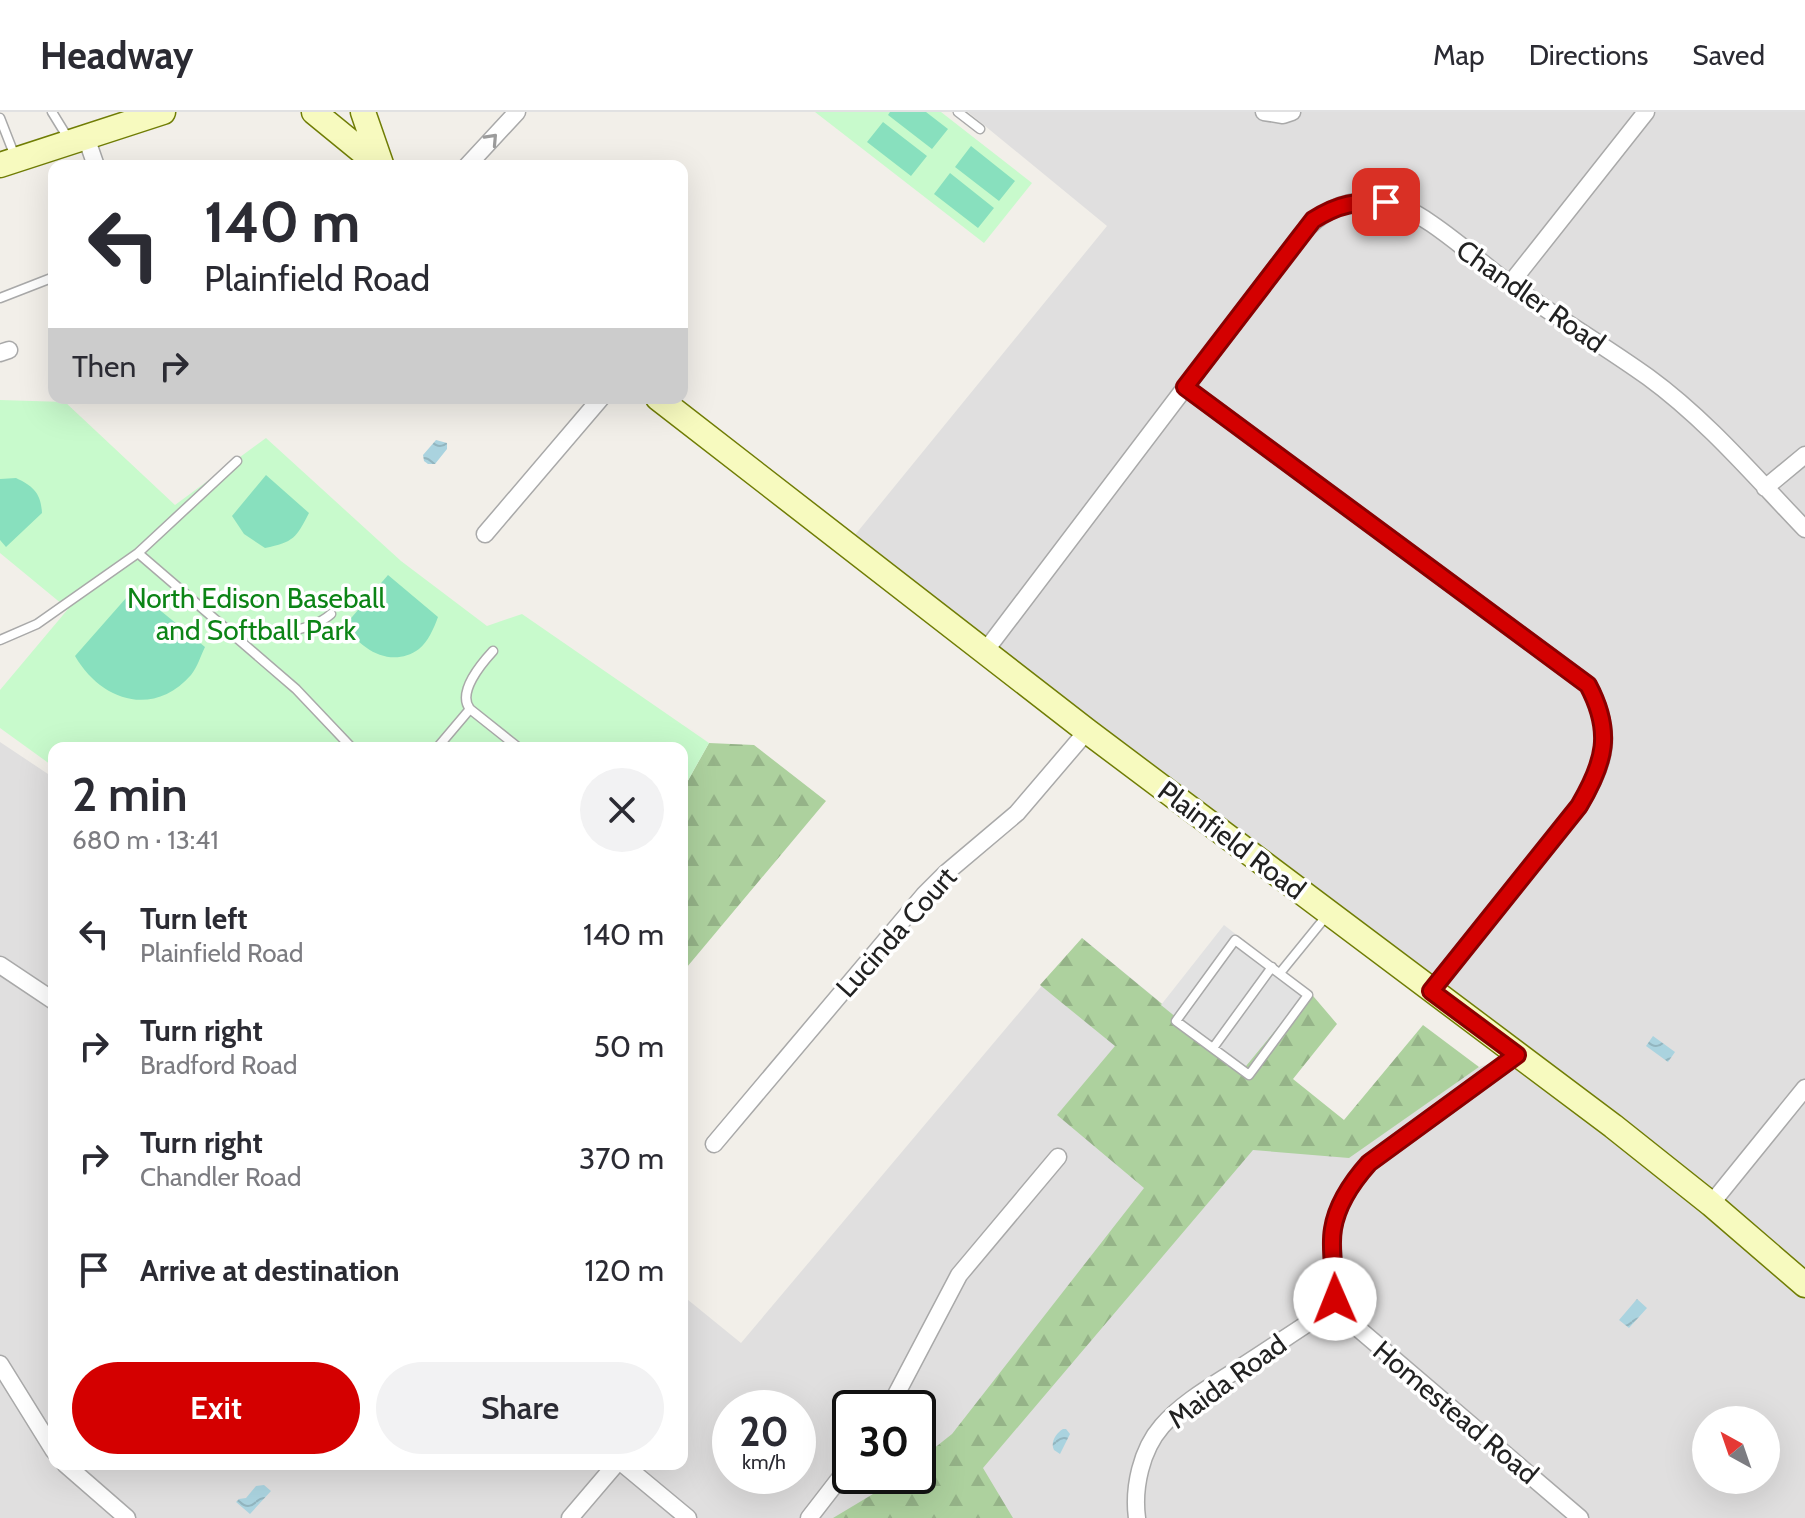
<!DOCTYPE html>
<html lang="en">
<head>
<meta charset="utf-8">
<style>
  body { margin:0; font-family:Cabin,sans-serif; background:#f2f2f3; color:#2b2b33; height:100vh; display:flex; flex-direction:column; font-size:30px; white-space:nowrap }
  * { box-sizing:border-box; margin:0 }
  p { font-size:26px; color:#7c7c81 }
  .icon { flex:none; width:44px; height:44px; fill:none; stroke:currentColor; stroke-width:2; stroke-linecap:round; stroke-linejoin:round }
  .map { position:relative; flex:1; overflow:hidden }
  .sheet { position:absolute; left:48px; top:630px; width:640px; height:728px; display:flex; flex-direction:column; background:#fff; border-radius:16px; box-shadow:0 8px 32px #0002 }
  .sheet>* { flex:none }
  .banner { position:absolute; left:48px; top:48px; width:640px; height:244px; border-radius:16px; box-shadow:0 8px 32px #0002; background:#fff; color:#2b2b33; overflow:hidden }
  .needle { width:52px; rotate:320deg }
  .tools { position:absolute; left:1692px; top:1294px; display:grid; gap:16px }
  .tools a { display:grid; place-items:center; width:88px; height:88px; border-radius:50%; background:#fff; box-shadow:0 8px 32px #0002; font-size:40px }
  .speed { position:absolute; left:712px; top:1278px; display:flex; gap:16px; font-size:40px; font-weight:700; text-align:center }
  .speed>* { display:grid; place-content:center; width:104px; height:104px; border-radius:50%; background:#fff; box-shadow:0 8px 32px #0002; line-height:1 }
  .speed small { font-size:20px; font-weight:400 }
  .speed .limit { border:4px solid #111; border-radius:12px; background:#fff; color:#111 }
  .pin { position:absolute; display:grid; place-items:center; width:68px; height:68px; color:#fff; margin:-34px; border-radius:16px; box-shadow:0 4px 12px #0006 }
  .me { position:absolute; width:88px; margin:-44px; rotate:359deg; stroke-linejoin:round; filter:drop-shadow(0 0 6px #0008) }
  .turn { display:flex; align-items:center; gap:28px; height:168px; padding:0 24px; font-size:36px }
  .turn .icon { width:104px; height:104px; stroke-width:2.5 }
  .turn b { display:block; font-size:56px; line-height:68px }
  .then { display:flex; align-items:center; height:76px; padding:0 24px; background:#0003; gap:16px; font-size:30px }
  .round { display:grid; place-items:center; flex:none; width:84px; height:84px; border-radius:42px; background:#f2f2f3 }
  .headline { display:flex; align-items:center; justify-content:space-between; height:136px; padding:0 24px }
  h1 { font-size:48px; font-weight:600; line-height:60px }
  .action { display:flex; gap:16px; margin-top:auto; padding:16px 24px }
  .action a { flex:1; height:92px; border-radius:48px; background:#d40000; color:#fff; font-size:32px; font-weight:600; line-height:92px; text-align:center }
  .action a+a { background:#f2f2f3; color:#2b2b33 }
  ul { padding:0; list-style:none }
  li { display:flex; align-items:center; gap:24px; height:112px; padding:0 24px }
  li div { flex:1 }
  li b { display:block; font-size:30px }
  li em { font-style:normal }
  header { display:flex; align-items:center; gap:48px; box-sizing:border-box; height:112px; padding:0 40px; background:#fff; border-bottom:2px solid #e1e1e2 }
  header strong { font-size:38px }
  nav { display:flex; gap:44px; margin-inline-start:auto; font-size:28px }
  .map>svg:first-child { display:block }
  .residential { fill:#e0dfdf; fill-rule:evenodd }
  .forest { fill:url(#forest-firs) }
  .park { fill:#c8facc }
  .pitch { fill:#88e0be }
  .parking { fill:#e2e2e2 }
  .water { fill:url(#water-waves) }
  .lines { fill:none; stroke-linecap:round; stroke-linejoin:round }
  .lane-casing { stroke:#a9a9a9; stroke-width:11 }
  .street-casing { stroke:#a9a9a9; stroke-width:19 }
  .secondary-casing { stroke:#707d05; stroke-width:27 }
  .lane { stroke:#fff; stroke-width:8 }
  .street { stroke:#fff; stroke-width:16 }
  .secondary { stroke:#f7fabf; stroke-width:24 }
  .oneway { stroke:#9c9c9c }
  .route-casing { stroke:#8a0000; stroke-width:20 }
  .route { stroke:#d40000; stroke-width:14 }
  .labels { text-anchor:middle; stroke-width:7; stroke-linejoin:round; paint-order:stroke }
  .street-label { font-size:28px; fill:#222; stroke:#fff }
  .park-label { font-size:28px; fill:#0c8416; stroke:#fff }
</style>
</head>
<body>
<header>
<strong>Headway</strong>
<nav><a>Map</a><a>Directions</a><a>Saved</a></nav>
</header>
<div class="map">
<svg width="1805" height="1406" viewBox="0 0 1805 1406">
  <defs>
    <pattern id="forest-firs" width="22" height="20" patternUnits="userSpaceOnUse" patternTransform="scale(2)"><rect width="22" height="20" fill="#add19e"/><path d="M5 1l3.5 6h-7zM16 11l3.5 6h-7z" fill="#95b388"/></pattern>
    <pattern id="water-waves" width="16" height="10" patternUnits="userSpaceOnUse" patternTransform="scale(2)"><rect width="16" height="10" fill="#aad3df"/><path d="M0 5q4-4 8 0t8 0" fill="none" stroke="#92b5bf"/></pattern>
  </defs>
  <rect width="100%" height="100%" fill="#f2efe9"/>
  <path class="residential" d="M968,0H1805V1406H0V630L54,666V1352H682V1183L741,1231L1082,826L1349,1045L1479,955L1516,943L846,434L1107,114ZM730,1296H798V1364H730ZM850,1296H918V1364H850ZM1706,1308H1766V1368H1706Z"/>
  <path class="forest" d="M709,631L754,633L826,689L682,861V679Z
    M1082,826L1242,958L1308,878L1337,912L1293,967L1344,1008L1423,913L1479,955L1349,1046L1253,1038L983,1356L1013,1406H833L883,1376L899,1364H918V1349L952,1322L1144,1076L1057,1003L1115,934L1040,873Z"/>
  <path class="park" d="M815,0H941L1032,71L984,131Z
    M0,288L65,290L175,393L266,326L401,449L487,514L522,502L709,631L682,679V636H54V655L0,616V578L68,497L0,441Z"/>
  <path class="pitch" d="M890,0H926L948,17L932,37L888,3Z
    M883,10L927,44L911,64L867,30Z
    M971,34L1015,69L999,89L955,55Z
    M950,61L994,96L978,116L934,82Z
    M266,363L309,401C296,426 294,430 265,436L244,422L232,404Z
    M16,366C33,374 41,381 42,401L6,435L0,428V367Z
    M388,463L438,505C434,516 428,530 419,537C392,557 359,538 346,512Z
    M134,477L205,535C201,543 197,556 191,563C153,606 101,589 75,544Z"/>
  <path class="parking" d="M1224,813L1308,878L1242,959L1161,893Z"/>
  <path class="water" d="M436,328L447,331V337L435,352H428L424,349L423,343Z
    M1653,924L1675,940L1668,950L1646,934Z
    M1637,1187L1647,1196L1629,1216L1619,1208Z
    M1063,1317H1066L1070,1322L1060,1342L1054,1338C1050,1331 1056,1321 1063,1317Z
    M264,1373L271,1379L250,1402L236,1390L239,1387L246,1386L256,1374Z"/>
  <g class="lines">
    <defs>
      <path id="lane" d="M52,0L68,26
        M958,0L980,17
        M0,6L16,47
        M0,186L54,165
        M138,441L237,349
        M231,519C257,526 310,521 331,502
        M0,528L37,512L138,441L296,577L352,636
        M470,597C457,581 481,552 493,539
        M437,636L470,597L519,636
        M1235,828L1308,883L1249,963L1176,909Z
        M1280,861L1328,802
        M1213,936L1272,855"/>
      <path id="street" d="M1264,0L1283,3L1292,0
        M86,25L96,54
        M467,54L517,0
        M1510,172L1646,0
        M0,241L9,238
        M1185,275L1588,573C1614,622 1606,649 1579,694L1431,879
        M1765,376L1805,343
        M485,422L601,286
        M986,538L1300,124C1322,97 1351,85 1386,90C1419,94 1477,148 1507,170C1552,203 1602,232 1648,265C1707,308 1755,365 1805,417
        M0,853L54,889
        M1517,943L1369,1051C1353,1070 1336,1093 1333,1118C1330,1144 1340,1170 1333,1195L1580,1406
        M714,1032L924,783L946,761L1017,701L1087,619
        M1711,1092L1805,976
        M0,1252L54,1339
        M889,1296L959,1163L1058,1045
        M65,1352L127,1406
        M623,1352L688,1406
        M570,1406L616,1352
        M809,1406L850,1353
        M1137,1406C1133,1376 1141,1338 1162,1314C1182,1291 1210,1275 1235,1259C1268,1238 1300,1216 1333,1195"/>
      <path id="secondary" d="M314,0L380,54
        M363,0L381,52
        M0,53L163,0
        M658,286L1087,619L1613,1014L1711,1092L1805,1173"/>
    </defs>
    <use href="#lane" class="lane-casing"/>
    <use href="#street" class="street-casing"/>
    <use href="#secondary" class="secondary-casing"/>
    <use href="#lane" class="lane"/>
    <use href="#street" class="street"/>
    <use href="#secondary" class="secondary"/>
  </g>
  <defs><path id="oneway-chevron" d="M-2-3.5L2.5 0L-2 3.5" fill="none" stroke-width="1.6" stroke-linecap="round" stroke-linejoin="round" transform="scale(2)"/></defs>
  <use class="oneway" href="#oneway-chevron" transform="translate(492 27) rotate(-47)"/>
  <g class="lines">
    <defs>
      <path id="route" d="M1335,1187C1336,1164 1329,1139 1333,1117C1337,1092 1352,1070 1369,1051L1517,943L1431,879L1579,694C1605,650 1613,620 1588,573L1185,275L1313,108C1340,91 1355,90 1386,90"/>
    </defs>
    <use href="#route" class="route-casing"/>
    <use href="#route" class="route"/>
  </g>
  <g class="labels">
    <g class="street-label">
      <text transform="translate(1531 184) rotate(35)" y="10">Chandler Road</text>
      <text transform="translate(1232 728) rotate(37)" y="10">Plainfield Road</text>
      <text transform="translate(896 820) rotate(-48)" y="10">Lucinda Court</text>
      <text transform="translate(1227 1269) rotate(-36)" y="10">Maida Road</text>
      <text transform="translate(1456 1300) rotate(40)" y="10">Homestead Road</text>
    </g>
    <g class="park-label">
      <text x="256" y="496">North Edison Baseball<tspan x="256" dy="32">and Softball Park</tspan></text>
    </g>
  </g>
</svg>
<div class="tools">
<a><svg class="needle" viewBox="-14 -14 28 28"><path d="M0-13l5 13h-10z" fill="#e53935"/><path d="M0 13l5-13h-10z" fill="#7c7c81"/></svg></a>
</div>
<div class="speed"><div>20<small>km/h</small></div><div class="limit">30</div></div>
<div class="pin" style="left:1386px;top:90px;background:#d93025"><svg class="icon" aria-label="arrive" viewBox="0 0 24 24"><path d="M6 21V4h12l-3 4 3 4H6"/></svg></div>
<svg class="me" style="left:1335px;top:1187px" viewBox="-20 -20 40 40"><circle r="19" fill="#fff"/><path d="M0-13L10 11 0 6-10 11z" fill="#d40000"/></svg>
<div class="banner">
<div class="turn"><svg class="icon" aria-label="left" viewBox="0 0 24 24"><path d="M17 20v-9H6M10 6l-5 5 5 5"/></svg><div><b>140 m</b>Plainfield Road</div></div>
<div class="then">Then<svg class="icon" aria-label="right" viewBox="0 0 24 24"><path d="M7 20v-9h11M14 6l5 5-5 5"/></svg></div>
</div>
<section class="sheet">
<div class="headline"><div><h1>2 min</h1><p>680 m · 13:41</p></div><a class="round"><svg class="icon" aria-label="close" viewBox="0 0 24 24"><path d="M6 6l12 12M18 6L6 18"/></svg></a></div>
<ul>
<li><svg class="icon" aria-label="left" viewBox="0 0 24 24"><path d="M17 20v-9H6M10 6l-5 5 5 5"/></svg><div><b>Turn left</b><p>Plainfield Road</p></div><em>140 m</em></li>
<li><svg class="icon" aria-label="right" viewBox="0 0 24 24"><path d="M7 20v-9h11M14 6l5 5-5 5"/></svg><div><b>Turn right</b><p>Bradford Road</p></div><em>50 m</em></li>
<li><svg class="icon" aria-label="right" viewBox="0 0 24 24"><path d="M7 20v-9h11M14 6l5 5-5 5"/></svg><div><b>Turn right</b><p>Chandler Road</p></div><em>370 m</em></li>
<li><svg class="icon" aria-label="arrive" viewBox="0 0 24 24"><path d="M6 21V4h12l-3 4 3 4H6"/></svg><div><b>Arrive at destination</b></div><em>120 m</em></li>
</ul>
<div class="action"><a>Exit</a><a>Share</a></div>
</section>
</div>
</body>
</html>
